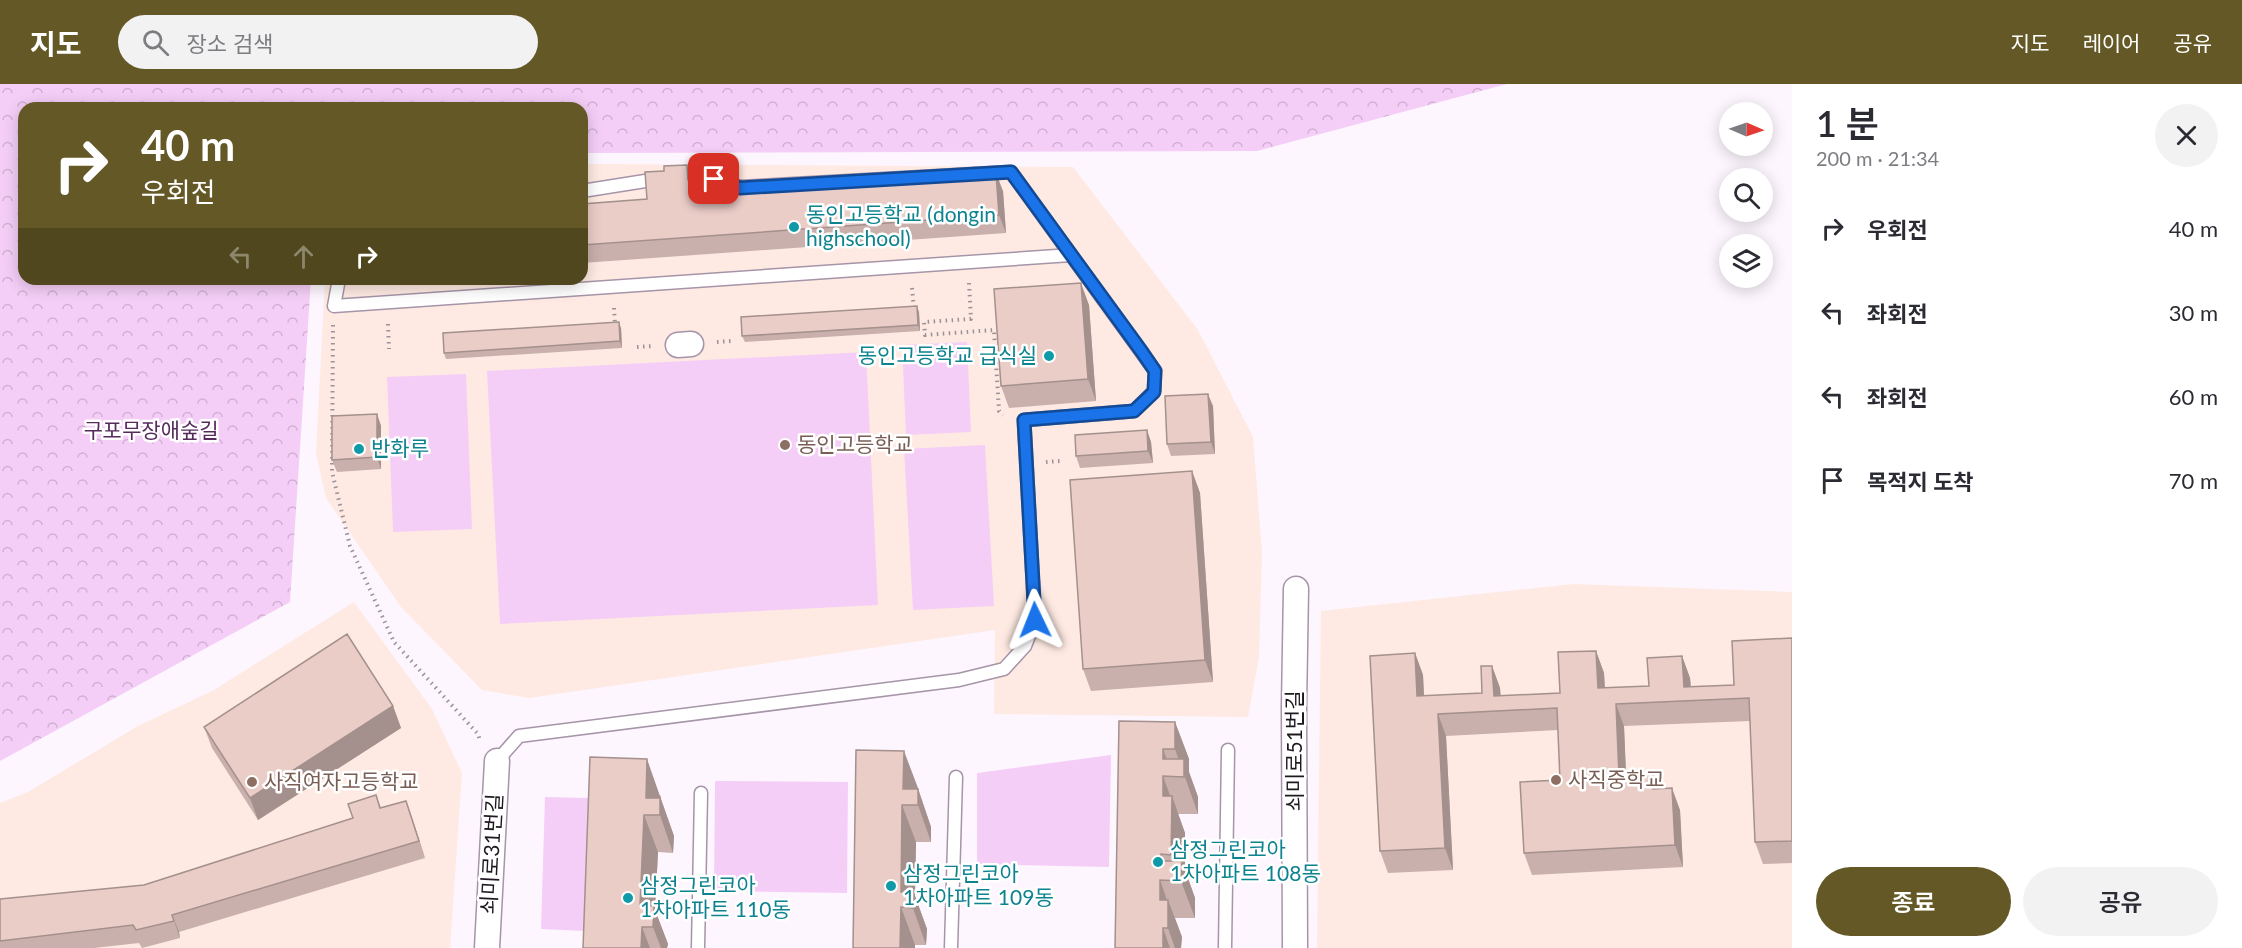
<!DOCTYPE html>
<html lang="ko">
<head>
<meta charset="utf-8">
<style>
  body { margin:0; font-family:Lato,"Noto Sans KR",sans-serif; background:#f2f2f3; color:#2b2b33; height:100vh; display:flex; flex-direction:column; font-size:22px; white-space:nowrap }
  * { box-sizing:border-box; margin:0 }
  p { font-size:20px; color:#7c7c81 }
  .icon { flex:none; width:33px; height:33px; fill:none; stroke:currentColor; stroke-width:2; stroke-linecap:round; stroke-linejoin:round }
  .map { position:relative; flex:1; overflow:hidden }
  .drawer { display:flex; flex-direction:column; background:#fff; width:450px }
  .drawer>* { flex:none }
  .guide { position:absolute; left:18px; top:18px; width:570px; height:183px; border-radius:18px; box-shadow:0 3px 15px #0003; background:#645926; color:#fff; overflow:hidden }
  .needle { width:39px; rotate:92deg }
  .fabs { position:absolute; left:1719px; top:18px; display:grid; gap:12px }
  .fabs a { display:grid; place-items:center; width:54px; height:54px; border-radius:50%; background:#fff; box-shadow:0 3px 15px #0003; font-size:30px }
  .pin { position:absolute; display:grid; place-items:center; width:51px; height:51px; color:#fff; margin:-26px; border-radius:12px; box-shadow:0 3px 9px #0006 }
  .me { position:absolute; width:66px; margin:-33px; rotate:358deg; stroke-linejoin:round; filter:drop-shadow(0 0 4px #0008) }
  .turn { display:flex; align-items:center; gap:21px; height:126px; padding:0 24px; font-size:27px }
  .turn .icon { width:78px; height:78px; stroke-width:2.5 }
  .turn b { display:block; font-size:42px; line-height:51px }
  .lanes { display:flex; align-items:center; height:57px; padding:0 24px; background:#0003; justify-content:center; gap:30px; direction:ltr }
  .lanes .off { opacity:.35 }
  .round { display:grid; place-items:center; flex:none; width:63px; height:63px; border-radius:32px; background:#f2f2f3 }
  .overview { display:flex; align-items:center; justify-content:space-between; height:102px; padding:0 24px }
  h1 { font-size:36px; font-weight:600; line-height:45px }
  .button { display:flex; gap:12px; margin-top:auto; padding:12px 24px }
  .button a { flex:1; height:69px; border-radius:36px; background:#645926; color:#fff; font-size:24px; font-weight:600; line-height:69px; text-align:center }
  .button a+a { background:#f2f2f3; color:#2b2b33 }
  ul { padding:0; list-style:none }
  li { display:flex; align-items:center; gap:18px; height:84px; padding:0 24px }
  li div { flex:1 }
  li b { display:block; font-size:22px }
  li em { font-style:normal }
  header { display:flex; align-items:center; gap:36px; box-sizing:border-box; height:84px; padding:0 30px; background:#645926; color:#fff }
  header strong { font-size:28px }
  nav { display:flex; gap:33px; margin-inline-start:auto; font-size:21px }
  .search { width:420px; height:54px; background:#f2f2f3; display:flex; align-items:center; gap:15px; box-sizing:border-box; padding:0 21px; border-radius:33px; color:#7c7c81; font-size:22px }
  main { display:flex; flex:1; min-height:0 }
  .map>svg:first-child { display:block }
  .education { fill:#feeae2 }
  .green { fill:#f4cef7 }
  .forest { fill:url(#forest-crowns) }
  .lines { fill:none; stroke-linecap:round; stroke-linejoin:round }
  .lane-casing { stroke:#a694a8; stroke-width:15 }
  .street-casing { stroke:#a694a8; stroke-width:27 }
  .path { stroke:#99929a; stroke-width:4; stroke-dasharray:1.5 4.5; stroke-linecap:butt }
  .lane { stroke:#fff; stroke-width:12 }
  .street { stroke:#fff; stroke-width:24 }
  .wall { fill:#cab0ac }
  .shaded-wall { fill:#a4908c }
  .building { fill:#ebcdc8; stroke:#a4908c; stroke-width:1.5 }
  .route-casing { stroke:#114b97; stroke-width:15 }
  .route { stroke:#1a73e8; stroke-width:10 }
  .culture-dot { fill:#0f9aa8; stroke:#fff; stroke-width:2 }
  .education-dot { fill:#8d6e63; stroke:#fff; stroke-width:2 }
  .labels { text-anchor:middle; stroke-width:5; stroke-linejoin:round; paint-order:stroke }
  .culture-label { font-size:21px; fill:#0d838f; stroke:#fff; text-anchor:start }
  .park-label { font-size:21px; fill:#572a5d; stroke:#fff }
  .education-label { font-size:21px; fill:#785e54; stroke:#fff; text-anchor:start }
  .street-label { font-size:21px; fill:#1f1820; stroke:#fff }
</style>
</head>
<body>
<header>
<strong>지도</strong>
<div class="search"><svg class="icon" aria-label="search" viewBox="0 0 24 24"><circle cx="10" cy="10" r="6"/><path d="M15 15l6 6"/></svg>장소 검색</div>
<nav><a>지도</a><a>레이어</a><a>공유</a></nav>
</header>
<main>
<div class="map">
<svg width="1792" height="864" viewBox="0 0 1792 864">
  <defs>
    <pattern id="forest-crowns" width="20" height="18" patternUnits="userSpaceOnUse" patternTransform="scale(1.5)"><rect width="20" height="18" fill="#f4cef7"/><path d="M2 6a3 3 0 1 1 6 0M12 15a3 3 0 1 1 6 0" fill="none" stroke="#d1b0d3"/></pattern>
  </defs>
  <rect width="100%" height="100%" fill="#fdf6fe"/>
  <path class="education" d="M582,80L1073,83L1198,246L1253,353L1262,468L1259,573L1248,633L994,630L995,546L529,614L482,606L401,523L326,414L316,370L325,195H582Z
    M1574,500L1792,508V864H1317L1321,527Z
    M354,518L432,625L462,689L450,864H0V719L28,708L138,642L214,606Z"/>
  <path class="green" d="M967,258L971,348L906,351L902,261Z
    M866,268L878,521L500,540L487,287Z
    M466,290L472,445L393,448L387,293Z
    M985,361L994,522L913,526L904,365Z
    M1111,671L1109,783L977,780V689Z
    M715,697L848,698L847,809L714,807Z
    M545,713L589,714L585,847L541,845Z"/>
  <path class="forest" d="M0,0H1507L1257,67L582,69V24H24V195H311L290,518L0,677Z"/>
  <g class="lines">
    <defs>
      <path id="lane" d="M339,195L334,222L1071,171L1011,88L740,103L714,95L683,91L582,107
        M497,677L519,652L959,596L1004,585L1025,562L1035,536L1024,336L1134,327L1154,307L1155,287L1071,171
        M698,864L701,709
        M951,864L956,693
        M1225,864L1228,666"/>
      <path id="street" d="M678,261L691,260
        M487,864L497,677
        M1295,864L1294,622L1296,505"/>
    </defs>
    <use href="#lane" class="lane-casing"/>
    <use href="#street" class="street-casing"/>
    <path class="path" d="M969,199L971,235L924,238L925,251L994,246L999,327L1003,331
      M912,204L914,226
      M614,224L615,241
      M388,240L389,265
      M333,241L332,388L350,462L394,558L478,650L480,657
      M717,258L731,257
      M637,263L653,262
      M1046,378L1060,377"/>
    <use href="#lane" class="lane"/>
    <use href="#street" class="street"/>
  </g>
  <path class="wall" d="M687,81L692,95H695L701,111L1003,107L1006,149L582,179V120L647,115L664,87Z
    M1089,221L1096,317L1009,324L1001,302Z
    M919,228L920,247L745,258L742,252Z
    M621,244L622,264L446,275L444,269Z
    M1213,322L1215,370L1171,372L1167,360Z
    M377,330L381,342V385L337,388L332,376Z
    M1147,346L1151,358L1153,379L1080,384L1076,372Z
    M1192,387L1200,409L1213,598L1091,607L1083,585Z
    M1792,554V779L1763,780L1755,758L1750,637L1624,642L1626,691L1658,704L1680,726L1683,783L1532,791L1524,769L1560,696L1558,646L1446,652L1453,786L1388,789L1380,767L1415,569L1423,591L1424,612L1482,609L1492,582L1500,604L1501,612L1560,609L1596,567L1604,589L1605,604L1649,602L1682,572L1690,594L1691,603L1734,601Z
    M393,622L401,644L258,736L212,664L204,643Z
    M1119,637L1175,638L1189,675V688L1198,713V730H1178L1185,749V786L1195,814V834H1175L1182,853L1181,864H1115Z
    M856,666L918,704L931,743V758H916L915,812L927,845L926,861H915V864H853Z
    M590,673L661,712V716L674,752L673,769L658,768L655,826L668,860L667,864H583Z
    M376,711L381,724L412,734L425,774L179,848L180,854L142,864L139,859L94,864H0V815L144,801L353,734Z"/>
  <path class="shaded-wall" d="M687,81L693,98L688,96Z
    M996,89L1003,107L1006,149L999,131Z
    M695,95L702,112L696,111Z
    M1081,199L1089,221L1096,317L1088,295Z
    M917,222L919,228L920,247L918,241Z
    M619,238L621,244L622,264L620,257Z
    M1208,310L1213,322L1215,370L1211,358Z
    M377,330L381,342V385L377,373Z
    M1147,346L1151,358L1153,379L1148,367Z
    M1192,387L1200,409L1213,598L1205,576Z
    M1596,567L1604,589L1606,626L1598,604Z
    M1415,569L1423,591L1425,634L1417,612Z
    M1682,572L1690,594L1692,617L1684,603Z
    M1492,582L1500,604L1501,627L1494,612Z
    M1616,620L1624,642L1627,713L1619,692Z
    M393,622L401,644L258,736L250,714Z
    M1438,630L1446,652L1453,786L1445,764Z
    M1175,638L1189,675V688L1198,713V730L1175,665Z
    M1163,665L1173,693L1163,675Z
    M904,667L918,704L917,721L903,705Z
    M647,675L674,752L673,769L660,731L646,714Z
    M1653,690L1661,712L1653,705Z
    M1163,692L1172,717V712L1185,749V786L1195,814V834L1171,771L1163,712Z
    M1672,704L1680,726L1683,783L1675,761Z
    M918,705L931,743V758L918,721Z
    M406,717L412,734L425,774L419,757Z
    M902,721L916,758L915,812L927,845L926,861L913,824L901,808Z
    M644,731L658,768L655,826L668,860L667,864H661L653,843L640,822Z
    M1160,796L1168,819V816L1182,853L1181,864H1175L1168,844L1160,816Z
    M901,823L915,861V864H900Z
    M172,831L179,848L180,854L174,837Z
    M642,843L650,864H641Z
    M1163,844L1170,864H1163Z"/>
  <path class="building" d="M687,81L688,96L695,95L696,111L996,89L999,131L582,161V120L647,115L645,88L664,87V82Z
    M1081,199L1088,295L1001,302L994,205Z
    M917,222L918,241L742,252L741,233Z
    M619,238L620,257L444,269L443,249Z
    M1208,310L1211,358L1167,360L1165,312Z
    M377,330V373L332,376V332Z
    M1147,346L1148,367L1076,372L1075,351Z
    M1192,387L1205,576L1083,585L1070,396Z
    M347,550L393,622L250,714L204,643Z
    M1792,554V757L1755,758L1749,614L1616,620L1619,692L1653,690V705L1672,704L1675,761L1524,769L1520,698L1560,696L1557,624L1438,630L1445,764L1380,767L1370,572L1415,569L1417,612L1482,609L1481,582H1492L1494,612L1560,609L1558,568L1596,567L1598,604L1649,602L1647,574L1682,572L1684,603L1734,601L1732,557Z
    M1119,637L1175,638V665H1163V675H1184V693L1163,692V712H1172L1171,771L1161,770V777H1182L1181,797L1160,796V816H1168V844H1163V864H1115Z
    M856,666L904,667L903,705H918V721H902L901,808H913V824L901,823L900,864H853Z
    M590,673L647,675L646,714H660V731H644L640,822H654L653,843H642L641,864H583Z
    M376,711L380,724L406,717L419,757L172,831L174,837L136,846L133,841L0,857V815L144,801L353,734L348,720Z"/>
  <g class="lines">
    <defs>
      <path id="route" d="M714,95L740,104L1011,88L1142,268L1155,287L1154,308L1134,327L1024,336L1035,536"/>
    </defs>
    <use href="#route" class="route-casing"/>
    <use href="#route" class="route"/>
  </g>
  <g class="culture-dot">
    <circle cx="794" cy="143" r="6"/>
    <circle cx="1049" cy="272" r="6"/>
    <circle cx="359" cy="365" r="6"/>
    <circle cx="1158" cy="778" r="6"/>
    <circle cx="891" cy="802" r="6"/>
    <circle cx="628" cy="814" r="6"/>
  </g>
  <g class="education-dot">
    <circle cx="785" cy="361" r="6"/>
    <circle cx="1556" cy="696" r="6"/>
    <circle cx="252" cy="698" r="6"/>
  </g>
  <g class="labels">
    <g class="culture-label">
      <text x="806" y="138">동인고등학교 (dongin<tspan x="806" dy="24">highschool)</tspan></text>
      <text x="1037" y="279" text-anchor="end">동인고등학교 급식실</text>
      <text x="371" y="372">반화루</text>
      <text x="1170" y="773">삼정그린코아<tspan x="1170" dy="24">1차아파트 108동</tspan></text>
      <text x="903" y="797">삼정그린코아<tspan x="903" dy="24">1차아파트 109동</tspan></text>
      <text x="640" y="809">삼정그린코아<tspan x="640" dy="24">1차아파트 110동</tspan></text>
    </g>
    <g class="park-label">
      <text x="151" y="354">구포무장애숲길</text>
    </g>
    <g class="education-label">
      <text x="797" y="368">동인고등학교</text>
      <text x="1568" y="703">사직중학교</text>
      <text x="264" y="705">사직여자고등학교</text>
    </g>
    <g class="street-label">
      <text transform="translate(1295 667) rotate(-90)" y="7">쇠미로51번길</text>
      <text transform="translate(492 770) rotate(-87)" y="7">쇠미로31번길</text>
    </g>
  </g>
</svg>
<div class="fabs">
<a><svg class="needle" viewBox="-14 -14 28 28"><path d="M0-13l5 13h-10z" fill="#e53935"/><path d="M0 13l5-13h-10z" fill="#7c7c81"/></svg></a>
<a><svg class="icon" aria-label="search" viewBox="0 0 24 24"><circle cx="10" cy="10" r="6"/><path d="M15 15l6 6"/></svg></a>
<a><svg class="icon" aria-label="layers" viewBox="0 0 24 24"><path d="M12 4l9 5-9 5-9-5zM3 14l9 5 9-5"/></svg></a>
</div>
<div class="pin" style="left:714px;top:95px;background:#d93025"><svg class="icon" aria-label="arrive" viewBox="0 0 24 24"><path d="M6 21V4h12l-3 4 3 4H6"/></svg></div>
<svg class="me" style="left:1035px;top:536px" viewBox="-20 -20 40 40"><path d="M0-17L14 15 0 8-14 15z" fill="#1a73e8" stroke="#fff" stroke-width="4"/></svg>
<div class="guide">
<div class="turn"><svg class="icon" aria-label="right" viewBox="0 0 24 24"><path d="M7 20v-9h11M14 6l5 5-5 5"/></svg><div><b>40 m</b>우회전</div></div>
<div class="lanes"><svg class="icon off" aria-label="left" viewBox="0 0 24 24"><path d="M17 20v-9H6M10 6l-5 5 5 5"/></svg><svg class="icon off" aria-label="ahead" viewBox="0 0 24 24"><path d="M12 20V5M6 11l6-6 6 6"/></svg><svg class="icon" aria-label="right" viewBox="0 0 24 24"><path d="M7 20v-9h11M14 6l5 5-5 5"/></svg></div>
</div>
</div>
<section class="drawer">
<div class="overview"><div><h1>1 분</h1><p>200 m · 21:34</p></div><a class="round"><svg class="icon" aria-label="close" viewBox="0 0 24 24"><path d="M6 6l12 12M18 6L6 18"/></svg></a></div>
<ul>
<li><svg class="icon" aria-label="right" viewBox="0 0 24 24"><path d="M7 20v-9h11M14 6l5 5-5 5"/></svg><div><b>우회전</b></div><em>40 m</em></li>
<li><svg class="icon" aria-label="left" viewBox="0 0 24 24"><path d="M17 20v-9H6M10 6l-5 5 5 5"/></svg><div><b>좌회전</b></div><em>30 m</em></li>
<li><svg class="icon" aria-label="left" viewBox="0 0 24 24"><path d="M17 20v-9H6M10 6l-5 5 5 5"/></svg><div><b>좌회전</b></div><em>60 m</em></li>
<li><svg class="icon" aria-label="arrive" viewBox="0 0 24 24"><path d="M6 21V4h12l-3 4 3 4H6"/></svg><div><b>목적지 도착</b></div><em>70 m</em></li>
</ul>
<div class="button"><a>종료</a><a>공유</a></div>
</section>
</main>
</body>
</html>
